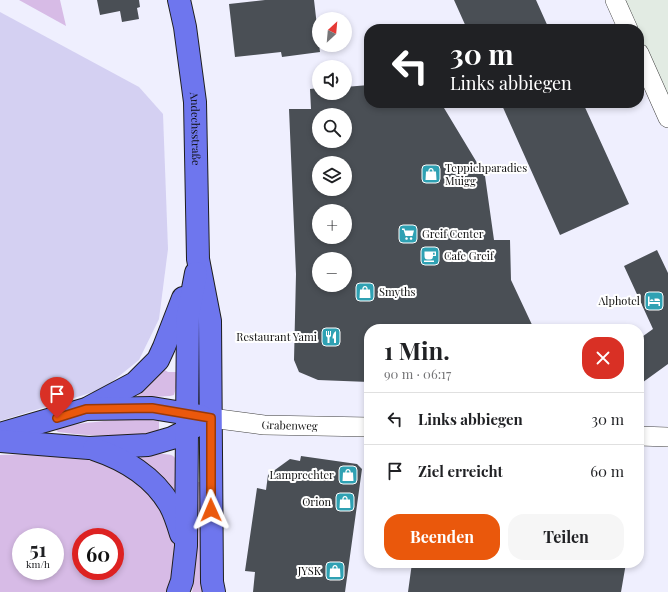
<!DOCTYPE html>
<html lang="de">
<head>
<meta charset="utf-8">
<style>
  body { margin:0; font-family:"Playfair Display",serif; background:#f6f6f6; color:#202124; height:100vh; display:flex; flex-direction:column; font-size:15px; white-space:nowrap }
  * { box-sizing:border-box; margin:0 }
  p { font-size:13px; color:#757577 }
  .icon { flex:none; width:22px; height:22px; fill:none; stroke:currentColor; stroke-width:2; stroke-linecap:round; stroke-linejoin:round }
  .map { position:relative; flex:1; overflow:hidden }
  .sheet { position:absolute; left:364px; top:324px; width:280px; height:244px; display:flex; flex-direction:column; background:#fff; border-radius:16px; box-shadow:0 2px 6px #0003 }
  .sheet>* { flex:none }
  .guide { position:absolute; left:364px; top:24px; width:280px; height:84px; border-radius:16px; box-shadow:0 2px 6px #0003; background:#202124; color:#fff; overflow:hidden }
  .needle { width:26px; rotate:26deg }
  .fabs { position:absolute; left:312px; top:12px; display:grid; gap:8px }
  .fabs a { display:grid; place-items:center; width:40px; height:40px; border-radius:50%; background:#fff; box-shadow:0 2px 6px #0003; font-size:20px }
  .speed { position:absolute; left:12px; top:528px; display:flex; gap:8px; font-size:20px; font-weight:700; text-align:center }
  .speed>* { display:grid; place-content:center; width:52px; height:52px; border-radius:50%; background:#fff; box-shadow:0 2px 6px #0003; line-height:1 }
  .speed small { font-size:10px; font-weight:400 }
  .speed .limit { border:6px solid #d22; background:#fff; color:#111 }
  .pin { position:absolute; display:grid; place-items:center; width:34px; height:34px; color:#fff; margin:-41px -17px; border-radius:50% 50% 50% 0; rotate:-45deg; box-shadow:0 0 4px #0007 }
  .pin .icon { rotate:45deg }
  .me { position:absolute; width:44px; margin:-22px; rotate:359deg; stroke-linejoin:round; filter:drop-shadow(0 0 3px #0008) }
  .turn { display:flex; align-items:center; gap:14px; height:84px; padding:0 20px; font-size:18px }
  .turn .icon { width:52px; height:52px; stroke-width:2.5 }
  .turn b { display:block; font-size:28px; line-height:34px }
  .round { display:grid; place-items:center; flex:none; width:42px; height:42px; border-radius:16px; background:#f6f6f6 }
  .headline { display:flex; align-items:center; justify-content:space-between; height:68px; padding:0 20px }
  h1 { font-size:24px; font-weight:700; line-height:30px }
  .primary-button { display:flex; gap:8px; margin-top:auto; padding:8px 20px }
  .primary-button a { flex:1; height:46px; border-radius:16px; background:#ea580c; color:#fff; font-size:16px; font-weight:700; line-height:46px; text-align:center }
  .primary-button a+a { background:#f6f6f6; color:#202124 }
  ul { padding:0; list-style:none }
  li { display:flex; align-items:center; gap:12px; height:52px; padding:0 20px; border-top:1px solid #e0e0e0 }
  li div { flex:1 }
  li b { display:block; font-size:15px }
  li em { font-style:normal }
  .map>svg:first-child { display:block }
  .industrial { fill:#e2ebe3 }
  .farmland { fill:#d4d0f2 }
  .green { fill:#d7bbe6; fill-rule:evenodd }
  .building { fill:#4a4f55; fill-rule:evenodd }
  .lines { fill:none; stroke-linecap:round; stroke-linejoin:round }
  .minor-casing { stroke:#404040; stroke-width:20 }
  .major-casing { stroke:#1e1e1e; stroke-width:24 }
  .minor { stroke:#fff; stroke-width:19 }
  .major { stroke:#6e76ee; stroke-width:22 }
  .route-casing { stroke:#983908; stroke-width:10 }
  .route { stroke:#ea580c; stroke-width:7 }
  .labels { text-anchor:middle; stroke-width:4; stroke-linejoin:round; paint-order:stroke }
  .street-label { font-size:11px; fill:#0d0d0d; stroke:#fff }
  .poi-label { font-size:11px; fill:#0d0d0d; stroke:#fff; text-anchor:end }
</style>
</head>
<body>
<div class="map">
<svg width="668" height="592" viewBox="0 0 668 592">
  <rect width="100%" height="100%" fill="#efeffe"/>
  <path class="industrial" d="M614,0H668V105L639,49V29H629Z"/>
  <path class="farmland" d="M0,12L139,87L163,114L168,249L159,319L139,360L103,389L0,421Z"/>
  <path class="green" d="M19,0H60L66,26Z
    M163,369L168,372H176V388L174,395L170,396L138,398L137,397C141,388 156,380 163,369Z
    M135,418L159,421V432C131,438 87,436 58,432L56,430C63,423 122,420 135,418Z
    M36,454L84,459L101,463L116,469L142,483L167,515L177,548L171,592H0V455ZM21,537H55V571H21ZM81,537H115V571H81Z
    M142,454C148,454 169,453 173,456C175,457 176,460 177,462L175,492H174L139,463Z
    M195,482H201L203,592H192L195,575Z"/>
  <path class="building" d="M97,0H139L140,7L137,8L139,19L122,22L120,11L100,15Z
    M265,0H314L320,52L282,57L281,52L235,57L229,4Z
    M454,0H536L549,29H467Z
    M369,85V103H441L485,176L494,240H510L511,280L534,329H369V382L318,380L299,372L294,360L296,274L289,109H311L310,89L319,88V93H345V87ZM319,115H345V141H319ZM319,163H345V189H319ZM319,211H345V237H319ZM319,259H345V285H319Z
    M501,103H583L629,204L560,235Z
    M657,250L668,273V364L639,385V339L653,329L624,266Z
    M301,456L357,464L362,469L345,592H253L255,572L245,571L257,488L266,490L268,475L290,459L300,461Z
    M412,563H626L621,592H408Z"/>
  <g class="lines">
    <defs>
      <g id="minor">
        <path d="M615,0L628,29"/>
        <path d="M639,53L668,118"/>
        <path id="s1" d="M211,418L264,425L369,427"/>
        <path d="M639,436L668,437"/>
      </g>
      <g id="major">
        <path id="s2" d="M179,0L185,27L195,102L198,259L210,321L212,582L214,592"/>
        <path d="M90,407L135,383L158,360L164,347L183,298"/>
        <path d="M0,434L86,409L152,408L201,416"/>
        <path d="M0,441L89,448L148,445L172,438L198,425"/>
        <path d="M94,449C124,459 154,477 170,505C175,514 178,524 181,534"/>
        <path d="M178,592L182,581L186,546L188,315L196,273"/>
      </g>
    </defs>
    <use href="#minor" class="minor-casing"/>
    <use href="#major" class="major-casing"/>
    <use href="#minor" class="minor"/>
    <use href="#major" class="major"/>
  </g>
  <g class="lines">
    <defs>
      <path id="route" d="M57,418L86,409L152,408L211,418V510"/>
    </defs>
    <use href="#route" class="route-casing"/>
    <use href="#route" class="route"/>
  </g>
  <defs>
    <symbol id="shop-square" viewBox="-11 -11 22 22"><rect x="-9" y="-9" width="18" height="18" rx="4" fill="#2fa1b3" stroke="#fff"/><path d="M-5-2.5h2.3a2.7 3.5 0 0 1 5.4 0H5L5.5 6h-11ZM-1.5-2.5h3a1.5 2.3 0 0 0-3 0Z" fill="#fff"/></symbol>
    <symbol id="supermarket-square" viewBox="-11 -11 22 22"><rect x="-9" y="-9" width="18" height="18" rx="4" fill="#2fa1b3" stroke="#fff"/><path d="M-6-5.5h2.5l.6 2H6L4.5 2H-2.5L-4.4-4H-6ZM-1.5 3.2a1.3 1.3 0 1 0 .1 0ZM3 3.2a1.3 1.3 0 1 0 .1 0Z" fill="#fff"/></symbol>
    <symbol id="cafe-square" viewBox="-11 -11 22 22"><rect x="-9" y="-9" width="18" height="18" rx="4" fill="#2fa1b3" stroke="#fff"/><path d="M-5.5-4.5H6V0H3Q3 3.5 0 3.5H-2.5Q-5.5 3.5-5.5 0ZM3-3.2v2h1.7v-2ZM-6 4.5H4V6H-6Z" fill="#fff"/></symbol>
    <symbol id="hotel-square" viewBox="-11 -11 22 22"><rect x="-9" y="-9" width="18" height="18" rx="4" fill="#2fa1b3" stroke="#fff"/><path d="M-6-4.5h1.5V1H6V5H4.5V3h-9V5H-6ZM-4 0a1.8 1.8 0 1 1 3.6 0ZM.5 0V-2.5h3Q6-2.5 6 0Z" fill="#fff"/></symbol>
    <symbol id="restaurant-square" viewBox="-11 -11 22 22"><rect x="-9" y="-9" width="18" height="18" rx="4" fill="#2fa1b3" stroke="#fff"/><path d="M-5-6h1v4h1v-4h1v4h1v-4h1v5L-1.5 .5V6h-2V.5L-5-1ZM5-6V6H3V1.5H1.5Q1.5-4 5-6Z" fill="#fff"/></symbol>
  </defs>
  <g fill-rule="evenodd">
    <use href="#shop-square" x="420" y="163" width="22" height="22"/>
    <use href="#supermarket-square" x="397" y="223" width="22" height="22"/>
    <use href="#cafe-square" x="419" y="245" width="22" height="22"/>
    <use href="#shop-square" x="354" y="281" width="22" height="22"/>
    <use href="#hotel-square" x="643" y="290" width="22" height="22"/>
    <use href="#restaurant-square" x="320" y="326" width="22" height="22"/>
    <use href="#shop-square" x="337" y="464" width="22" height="22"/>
    <use href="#shop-square" x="334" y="491" width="22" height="22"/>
    <use href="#shop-square" x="324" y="560" width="22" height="22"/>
  </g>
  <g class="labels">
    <g class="street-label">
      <text dy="4" stroke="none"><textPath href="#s2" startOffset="130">Andechsstraße</textPath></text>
      <text dy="4" stroke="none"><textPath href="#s1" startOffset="79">Grabenweg</textPath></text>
    </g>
    <g class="poi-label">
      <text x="445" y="172" text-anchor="start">Teppichparadies<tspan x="445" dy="13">Muigg</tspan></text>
      <text x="422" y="238" text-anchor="start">Greif Center</text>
      <text x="444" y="260" text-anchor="start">Cafe Greif</text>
      <text x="379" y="296" text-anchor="start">Smyths</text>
      <text x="640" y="305">Alphotel</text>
      <text x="317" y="341">Restaurant Yami</text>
      <text x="334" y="479">Lamprechter</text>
      <text x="331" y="506">Orion</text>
      <text x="321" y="575">JYSK</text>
    </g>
  </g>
</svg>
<div class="fabs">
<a><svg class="needle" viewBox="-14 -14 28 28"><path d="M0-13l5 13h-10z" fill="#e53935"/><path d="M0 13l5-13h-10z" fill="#757577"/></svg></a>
<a><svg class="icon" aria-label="sound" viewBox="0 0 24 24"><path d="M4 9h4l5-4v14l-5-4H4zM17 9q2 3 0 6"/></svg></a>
<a><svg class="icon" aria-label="search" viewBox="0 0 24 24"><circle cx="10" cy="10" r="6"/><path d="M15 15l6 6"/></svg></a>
<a><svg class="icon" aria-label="layers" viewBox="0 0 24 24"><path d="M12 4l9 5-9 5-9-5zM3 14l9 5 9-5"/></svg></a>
<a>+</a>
<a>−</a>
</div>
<div class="speed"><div>51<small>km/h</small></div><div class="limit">60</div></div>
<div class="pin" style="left:57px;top:418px;background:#d93025"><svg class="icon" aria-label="arrive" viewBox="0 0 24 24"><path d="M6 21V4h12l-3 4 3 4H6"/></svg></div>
<svg class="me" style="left:211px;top:510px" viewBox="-20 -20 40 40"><path d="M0-17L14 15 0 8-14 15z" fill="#ea580c" stroke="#fff" stroke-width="4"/></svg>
<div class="guide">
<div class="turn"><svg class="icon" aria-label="left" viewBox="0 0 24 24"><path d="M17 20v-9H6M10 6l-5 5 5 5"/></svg><div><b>30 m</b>Links abbiegen</div></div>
</div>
<section class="sheet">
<div class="headline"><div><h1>1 Min.</h1><p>90 m · 06:17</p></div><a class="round" style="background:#d93025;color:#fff"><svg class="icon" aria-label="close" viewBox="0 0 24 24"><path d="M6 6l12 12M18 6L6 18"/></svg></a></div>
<ul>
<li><svg class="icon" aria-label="left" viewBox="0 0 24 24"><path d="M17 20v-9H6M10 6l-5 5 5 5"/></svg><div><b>Links abbiegen</b></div><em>30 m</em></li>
<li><svg class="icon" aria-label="arrive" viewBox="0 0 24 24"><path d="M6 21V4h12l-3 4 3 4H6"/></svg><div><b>Ziel erreicht</b></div><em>60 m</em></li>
</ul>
<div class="primary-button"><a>Beenden</a><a>Teilen</a></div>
</section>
</div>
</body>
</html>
